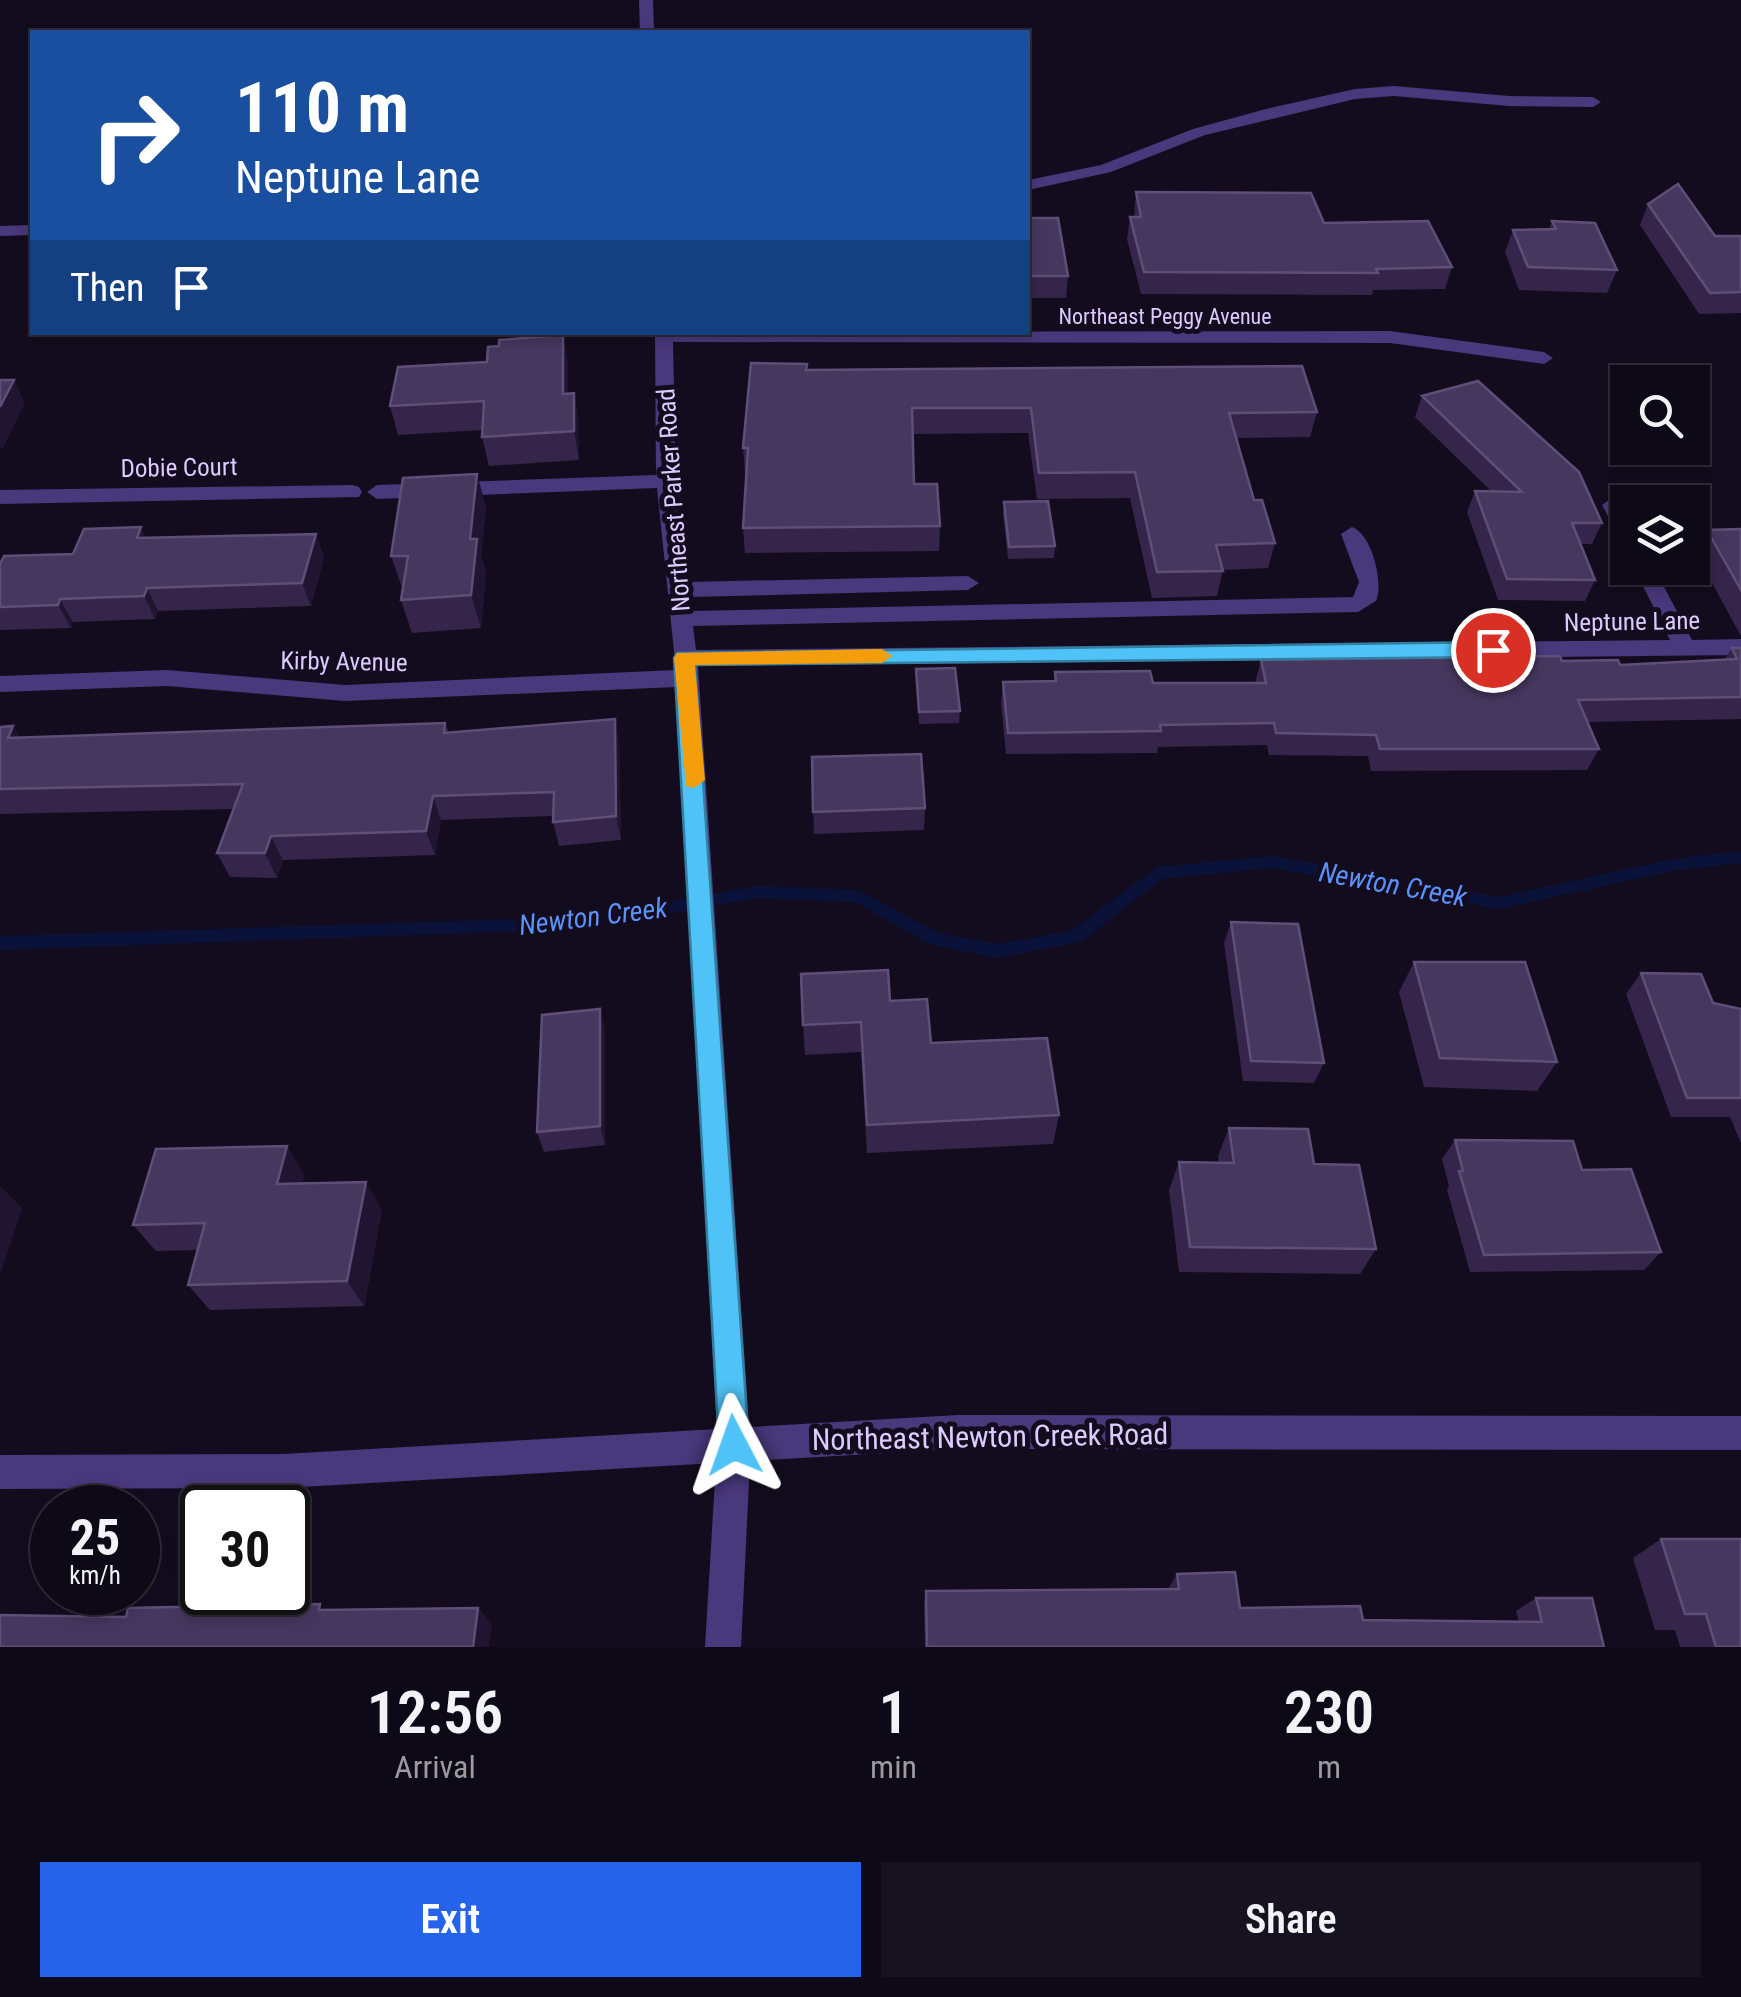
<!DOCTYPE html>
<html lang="en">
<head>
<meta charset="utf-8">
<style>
  body { margin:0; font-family:"Roboto Condensed",sans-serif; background:#17121f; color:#f1f3f6; height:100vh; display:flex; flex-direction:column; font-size:38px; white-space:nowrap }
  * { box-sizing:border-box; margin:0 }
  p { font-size:32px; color:#9b9aa1 }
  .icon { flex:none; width:55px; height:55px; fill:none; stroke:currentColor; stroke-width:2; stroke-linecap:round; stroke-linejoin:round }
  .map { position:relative; height:1647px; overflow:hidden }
  .drawer { display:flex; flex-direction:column; background:#0e0916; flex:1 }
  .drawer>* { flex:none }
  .top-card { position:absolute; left:30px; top:30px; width:1000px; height:305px; border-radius:0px; box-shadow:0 5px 15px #0003,0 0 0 2px #2e2a35; background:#1a4fa0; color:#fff; overflow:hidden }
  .controls { position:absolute; left:1610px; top:365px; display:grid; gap:20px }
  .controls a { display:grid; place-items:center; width:100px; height:100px; border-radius:0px; background:#0e0916; box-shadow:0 5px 15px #0003,0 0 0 2px #2e2a35; font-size:50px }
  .speed { position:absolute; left:30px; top:1485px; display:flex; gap:20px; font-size:50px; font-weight:700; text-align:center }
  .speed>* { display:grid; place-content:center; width:130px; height:130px; border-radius:50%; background:#0e0916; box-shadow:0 5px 15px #0003,0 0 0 2px #2e2a35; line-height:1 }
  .speed small { font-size:25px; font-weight:400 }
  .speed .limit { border:5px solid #111; border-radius:15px; background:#fff; color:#111 }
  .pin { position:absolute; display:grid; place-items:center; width:85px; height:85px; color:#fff; margin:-42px; border:5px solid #fff; border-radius:50%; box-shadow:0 2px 10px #0007 }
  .me { position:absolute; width:110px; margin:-55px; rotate:356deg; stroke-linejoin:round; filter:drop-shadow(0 0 8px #0008) }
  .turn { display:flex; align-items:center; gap:35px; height:210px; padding:0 40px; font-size:45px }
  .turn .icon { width:130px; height:130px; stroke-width:2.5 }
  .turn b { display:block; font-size:70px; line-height:85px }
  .then { display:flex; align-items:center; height:95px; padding:0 40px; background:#0003; gap:20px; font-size:38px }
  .eta { display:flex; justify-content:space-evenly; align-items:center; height:170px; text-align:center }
  .eta b { font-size:60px; font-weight:600; line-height:70px }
  .primary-button { display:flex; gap:20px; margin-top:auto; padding:20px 40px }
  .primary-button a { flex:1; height:115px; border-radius:0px; background:#2563eb; color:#fff; font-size:40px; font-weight:600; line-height:115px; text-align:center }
  .primary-button a+a { background:#17121f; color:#f1f3f6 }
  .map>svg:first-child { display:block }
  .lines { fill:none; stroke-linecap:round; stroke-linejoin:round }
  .stream { fill:#0a123a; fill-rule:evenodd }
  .minor { fill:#48387c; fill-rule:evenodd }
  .wall { fill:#35254b }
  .shaded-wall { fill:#201431 }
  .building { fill:#46375f; stroke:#5e4e78; stroke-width:2.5 }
  .route { fill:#4fc3f7; stroke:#337fa1; stroke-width:2.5 }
  .slow { fill:#f59e0b }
  .labels { text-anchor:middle; stroke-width:10; stroke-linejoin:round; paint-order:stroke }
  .far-street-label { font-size:22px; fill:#dbcbfe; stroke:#130c1e }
  .street-label { font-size:25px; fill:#dbcbfe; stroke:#130c1e }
  .water-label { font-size:28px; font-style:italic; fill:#5b91fb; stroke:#130c1e }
  .near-street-label { font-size:30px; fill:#dbcbfe; stroke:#130c1e }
</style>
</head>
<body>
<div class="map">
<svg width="1741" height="1647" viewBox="0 0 1741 1647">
  <rect width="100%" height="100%" fill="#130c1e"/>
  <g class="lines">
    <path class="stream" d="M1741,851V863L1673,871L1499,909L1273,868L1162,879L1081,942L997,958L929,944L856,902L758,898L581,929L0,950V936L581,917L758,886L858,890L938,933L997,944L1071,931L1158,867L1273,856L1499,897L1673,859Z"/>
    <path class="minor" d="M639,0H653L654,32H640Z
      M1394,86L1509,96L1593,97L1601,102L1593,107L1509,106L1394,96L1355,99L1205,135L1111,172L1028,190V180L1101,165L1193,129L1266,109L1355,89Z
      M32,225V235L0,236V226Z
      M1390,331L1544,352L1553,358L1544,364L1390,343L673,342L676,481L688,582L968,576L979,583L968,590L690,597L692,611L1353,597L1359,582L1341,534L1352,527C1372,534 1384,583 1376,601L1358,612L693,626L696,650L1670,640L1634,568H1654L1692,640L1741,639V655L698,666L749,1427L958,1415L1741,1416V1450L958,1449L750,1461L741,1647H705L716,1463L283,1488L0,1489V1455L283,1454L717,1429L677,687L345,701L167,686L0,692V676L167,670L345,685L676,670L657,488L377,499L367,492L377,485L656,475L655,332Z
      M352,485L359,487L362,492L359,497L0,504V490Z
      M1612,498L1619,500L1628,514V542L1621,540L1602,505Z"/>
  </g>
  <path class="wall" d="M1136,192L1324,223L1452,267L1445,289L1373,290L1372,295L1141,294L1127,239L1130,217H1134Z
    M1648,204L1715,236H1741V313L1699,314L1640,225Z
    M1028,218L1068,276L1066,298H1028Z
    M1552,221L1617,270L1607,293L1519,290L1505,252L1513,230L1549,229Z
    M563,335L568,364V394L574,393L579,422V460L489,466L482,437V430L398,435L390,406L487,362L499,346Z
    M807,370L1317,412L1310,437L1236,438L1254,500L1275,543L1268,568L1223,570L1217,596L1152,598L1130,498L1037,499L1028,433L912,434L914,484L940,526L939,551L745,553L743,528L746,473H745L743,448Z
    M1422,396L1602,523L1592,544H1580L1595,580L1585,601L1498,600L1467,512L1475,491H1491L1415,417Z
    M1004,502L1055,546L1054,558L1008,559L1003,514Z
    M486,507L481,555L486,573L481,628L412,633L401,600L403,590L391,556Z
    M1741,529V636L1695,552L1707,530Z
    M316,534L324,557L311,606L158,611L155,619L73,622L71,628L0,630V564L73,554L146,538Z
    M1732,648H1741V719L1587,722L1599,749L1587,770L1371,771L1368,756L1269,755L1267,745L1158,747L1157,753L1006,754L1001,703L1003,682L1054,681L1055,672L1153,683H1255L1261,660L1562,661L1620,665L1725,659Z
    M916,669L960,711L959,723L919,724Z
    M445,723L449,733L619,744L621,840L559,846L553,822V816L441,820L435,855L283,860L277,878L230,877L217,853L234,809L0,814V727L21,737Z
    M812,757L925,808L924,830L814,834Z
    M1231,922L1324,1063L1314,1083L1243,1081L1224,943Z
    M1414,962L1557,1062L1537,1091L1424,1087L1399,992Z
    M1641,973L1713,1003L1741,1009V1143L1730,1117H1671L1626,994Z
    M890,1001L931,1043L1059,1115L1053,1144L867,1153L861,1052L805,1055L803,1025Z
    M600,1009L605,1030V1145L544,1152L537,1132Z
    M1229,1128L1314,1164L1376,1249L1360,1274L1179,1272L1169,1190L1179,1162L1219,1163L1218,1156Z
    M1455,1140L1582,1170L1661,1252L1644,1270L1470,1272L1447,1190L1449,1186L1442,1159Z
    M304,1174L302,1184L382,1210L364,1306L210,1310L188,1285L197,1250L156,1251L133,1225Z
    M1661,1539L1741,1647H1680L1675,1630H1655L1633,1558Z
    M1177,1574L1240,1608L1363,1620L1519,1622L1516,1611L1536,1598L1604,1647H925L924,1605L926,1591L1168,1589Z"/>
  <path class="shaded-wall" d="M563,335L568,364V423L563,394Z
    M14,380L25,403L2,450L0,446V407Z
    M574,393L579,422V460L574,431Z
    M477,474L486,507L481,555L486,573L481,628L471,595L470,539Z
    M141,527L152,551L137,538Z
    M316,534L324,557L311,606L302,583Z
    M147,588L158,611L155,619L144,596Z
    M60,599L73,622L71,628L58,605Z
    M615,719L619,744L621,840L616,816Z
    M13,726L30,751L8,738Z
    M433,796L441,820L435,855L426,831Z
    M271,836L283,860L277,878L265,853Z
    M600,1009L605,1030V1145L600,1126Z
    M287,1146L304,1174L296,1211L277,1184Z
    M366,1182L382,1210L364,1306L347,1281Z
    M0,1186L22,1208L0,1276Z
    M478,1608L492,1623L489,1647H473Z"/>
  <path class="building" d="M1678,184L1715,236H1741V292L1710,293L1648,204Z
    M1136,192L1311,193L1324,223L1428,221L1452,267L1376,269L1378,273L1144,272L1130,217H1141Z
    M1028,218H1058L1068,276H1028Z
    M1552,221L1595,223L1617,270L1528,267L1513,230L1556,229Z
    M563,335V394L574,393V431L482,437L484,401L390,406L398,367L487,362L488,347L499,346V340Z
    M751,363L807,364L806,370L1302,366L1317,412L1229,413L1254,500H1262L1275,543L1216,545L1223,571L1157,572L1135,472L1039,473L1031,408H912L914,484H937L940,526L743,528L748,448H743Z
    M0,380H14L0,407Z
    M1478,381L1579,472L1602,523H1572L1595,580L1507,579L1475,491L1522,492L1422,396Z
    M477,474L470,539H477L471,595L401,600L408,556H391L403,478Z
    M1048,501L1055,546L1009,547L1004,502Z
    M141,527L137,538L316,534L302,583L147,588L144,596L60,599L58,605L0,607V564L4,556L73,554L84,529Z
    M1741,529V590L1707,530Z
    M1732,648H1741V697L1578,700L1599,749H1380L1376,735L1276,733L1274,723L1160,725L1161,731L1008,733L1003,682L1056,681L1055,672L1150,671L1153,683H1266L1261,660L1560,656L1562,661L1618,660L1620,665L1737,659Z
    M955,668L960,711L919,712L916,669Z
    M615,719L616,816L553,822L554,792L433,796L426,831L271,836L265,853H217L243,784L0,789V727L13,726L8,738L445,723L444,733Z
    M921,754L925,808L813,812L812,757Z
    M1231,922L1298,924L1324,1063L1251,1061Z
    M1414,962H1525L1557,1062L1440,1058Z
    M888,970L890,1001L927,999L931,1043L1047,1038L1059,1115L867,1125L861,1022L803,1025L801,974Z
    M1641,973L1701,974L1713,1003L1741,1009V1098H1687Z
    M600,1009V1126L537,1132L542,1015Z
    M1229,1128L1308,1129L1314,1164L1359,1165L1376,1249L1190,1247L1179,1162L1234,1163Z
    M1455,1140L1573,1141L1582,1170L1631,1169L1661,1252L1484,1255L1459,1171H1463Z
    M287,1146L277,1184L366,1182L347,1281L188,1285L205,1223L133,1225L156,1149Z
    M1661,1539H1741V1647H1716L1706,1614H1685Z
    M1235,1572L1240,1608L1360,1606L1363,1620L1542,1622L1536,1598H1592L1604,1647H927L926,1591L1179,1589L1177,1574Z
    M320,1604L319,1610L478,1608L473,1647H0V1615L126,1617L128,1608Z"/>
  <path class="route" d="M1493,642L1503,650L1493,657L695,665L749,1445L745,1455L734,1460L723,1455L719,1445L674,658L677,653Z"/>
  <path class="slow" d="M882,649L892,656L882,663L695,665L705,780L694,788L686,786L674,658L677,653Z"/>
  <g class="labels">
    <g class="far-street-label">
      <text x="1165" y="324">Northeast Peggy Avenue</text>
    </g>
    <g class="street-label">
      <text transform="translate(179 467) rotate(-1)" y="9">Dobie Court</text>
      <text transform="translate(673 500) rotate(-94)" y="9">Northeast Parker Road</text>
      <text transform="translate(1632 621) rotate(-1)" y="9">Neptune Lane</text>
      <text transform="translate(344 661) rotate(1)" y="9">Kirby Avenue</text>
    </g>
    <g class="water-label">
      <text transform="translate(1393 884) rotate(10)" y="10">Newton Creek</text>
      <text transform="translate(593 916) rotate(-7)" y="10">Newton Creek</text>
    </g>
    <g class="near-street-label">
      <text transform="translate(990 1437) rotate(-1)" y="10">Northeast Newton Creek Road</text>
    </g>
  </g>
</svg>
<div class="controls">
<a><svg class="icon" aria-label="search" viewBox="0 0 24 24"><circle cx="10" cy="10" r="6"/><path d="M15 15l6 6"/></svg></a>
<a><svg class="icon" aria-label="layers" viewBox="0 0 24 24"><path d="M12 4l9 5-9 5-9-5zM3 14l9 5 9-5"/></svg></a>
</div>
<div class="speed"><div>25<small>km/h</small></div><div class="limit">30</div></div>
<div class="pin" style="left:1493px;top:650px;background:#d93025"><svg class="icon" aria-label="arrive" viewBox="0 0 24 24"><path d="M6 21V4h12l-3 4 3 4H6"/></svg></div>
<svg class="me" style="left:734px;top:1445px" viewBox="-20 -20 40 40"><path d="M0-17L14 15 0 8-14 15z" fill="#4fc3f7" stroke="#fff" stroke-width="4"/></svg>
<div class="top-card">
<div class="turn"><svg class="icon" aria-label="right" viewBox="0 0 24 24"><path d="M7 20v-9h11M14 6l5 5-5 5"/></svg><div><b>110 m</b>Neptune Lane</div></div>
<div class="then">Then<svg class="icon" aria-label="arrive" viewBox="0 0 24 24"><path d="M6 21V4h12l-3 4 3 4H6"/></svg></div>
</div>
</div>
<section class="drawer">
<div class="eta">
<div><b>12:56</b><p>Arrival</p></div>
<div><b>1</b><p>min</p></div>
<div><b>230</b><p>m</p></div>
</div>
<div class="primary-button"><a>Exit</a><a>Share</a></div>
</section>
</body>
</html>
